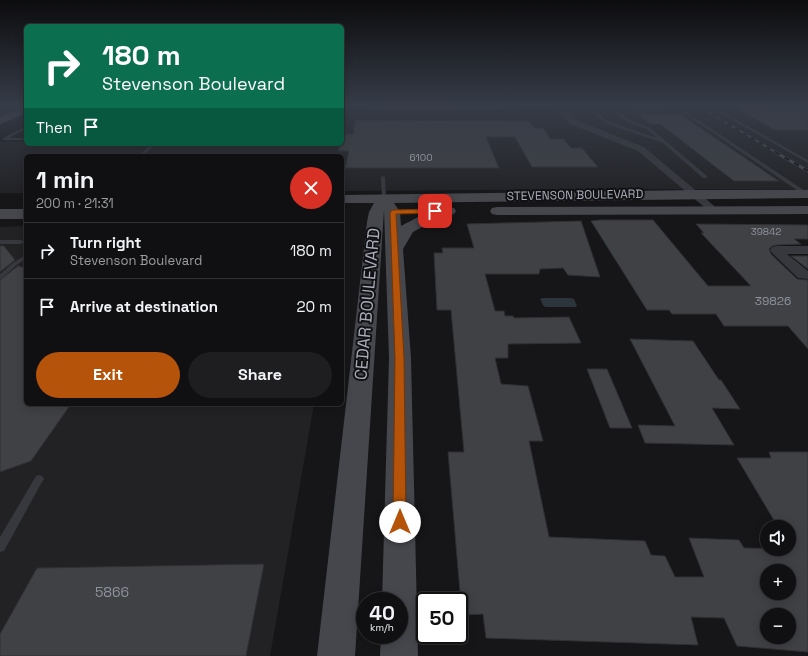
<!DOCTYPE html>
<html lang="en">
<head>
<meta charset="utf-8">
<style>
  body { margin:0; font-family:"Space Grotesk",sans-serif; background:#1e1e20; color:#f1f3f6; height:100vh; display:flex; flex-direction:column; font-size:15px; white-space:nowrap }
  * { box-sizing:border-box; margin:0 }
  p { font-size:13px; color:#9c9d9f }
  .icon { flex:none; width:22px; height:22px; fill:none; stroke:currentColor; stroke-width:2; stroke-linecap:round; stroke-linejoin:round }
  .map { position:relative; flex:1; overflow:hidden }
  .side { position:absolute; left:24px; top:154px; width:320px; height:252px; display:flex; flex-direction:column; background:#101012; border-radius:6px; box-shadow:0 2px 10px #0003,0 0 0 1px #303032 }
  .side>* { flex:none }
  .top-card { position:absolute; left:24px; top:24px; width:320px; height:122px; border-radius:6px; box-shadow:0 2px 10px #0003,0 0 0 1px #303032; background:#0b6e4f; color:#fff; overflow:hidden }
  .fabs { position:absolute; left:760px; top:520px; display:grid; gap:8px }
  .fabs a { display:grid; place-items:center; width:36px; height:36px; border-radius:50%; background:#101012; box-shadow:0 2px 10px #0003,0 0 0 1px #303032; font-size:20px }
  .speed { position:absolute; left:356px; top:592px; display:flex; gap:8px; font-size:20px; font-weight:700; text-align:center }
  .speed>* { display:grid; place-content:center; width:52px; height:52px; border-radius:50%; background:#101012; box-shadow:0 2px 10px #0003,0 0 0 1px #303032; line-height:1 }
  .speed small { font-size:10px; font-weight:400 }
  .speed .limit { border:2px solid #111; border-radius:6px; background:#fff; color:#111 }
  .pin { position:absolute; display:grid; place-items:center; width:34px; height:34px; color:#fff; margin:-17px; border-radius:8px; box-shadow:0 2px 6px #0006 }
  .me { position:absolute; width:44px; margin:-22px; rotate:0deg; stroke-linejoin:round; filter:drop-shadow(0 0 3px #0008) }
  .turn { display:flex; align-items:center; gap:14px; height:84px; padding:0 12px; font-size:18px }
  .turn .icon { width:52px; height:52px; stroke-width:2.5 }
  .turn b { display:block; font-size:28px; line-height:34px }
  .then { display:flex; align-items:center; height:38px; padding:0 12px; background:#0003; gap:8px; font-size:15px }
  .round { display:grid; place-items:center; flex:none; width:42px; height:42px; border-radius:21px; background:#1e1e20 }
  .head { display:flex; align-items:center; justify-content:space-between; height:68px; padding:0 12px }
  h1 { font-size:24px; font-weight:800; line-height:30px }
  .cta { display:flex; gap:8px; margin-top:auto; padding:8px 12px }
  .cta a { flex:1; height:46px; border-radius:24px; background:#b45309; color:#fff; font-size:16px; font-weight:800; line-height:46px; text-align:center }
  .cta a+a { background:#1e1e20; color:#f1f3f6 }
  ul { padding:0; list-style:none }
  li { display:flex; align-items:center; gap:12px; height:56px; padding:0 12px; border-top:1px solid #303032 }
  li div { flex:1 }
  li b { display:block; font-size:15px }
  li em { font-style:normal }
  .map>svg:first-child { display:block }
  .built { fill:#222225 }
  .water { fill:#2c353c }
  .building { fill:#404145; stroke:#303034; fill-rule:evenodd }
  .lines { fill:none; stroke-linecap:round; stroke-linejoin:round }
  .lane { fill:#37383d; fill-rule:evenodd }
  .street { fill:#37383d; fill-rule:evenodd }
  .secondary { fill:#45474d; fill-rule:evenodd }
  .rail-far1-casing { stroke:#4a4c52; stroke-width:2 }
  .rail-casing { stroke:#4a4c52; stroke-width:3 }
  .rail-far1 { stroke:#111113; stroke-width:1.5; stroke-dasharray:4.5; stroke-linecap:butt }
  .rail { stroke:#111113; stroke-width:2; stroke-dasharray:5.5; stroke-linecap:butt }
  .route { fill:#b45309; stroke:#753606 }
  .labels { text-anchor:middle; stroke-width:4; stroke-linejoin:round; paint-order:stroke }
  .far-number-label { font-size:10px; fill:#8e929b }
  .far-street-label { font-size:12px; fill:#a8adb8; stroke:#111113 }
  .number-label { font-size:12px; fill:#8e929b }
  .near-number-label { font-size:14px; fill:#8e929b }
  .near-street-label { font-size:17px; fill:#a8adb8; stroke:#111113 }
</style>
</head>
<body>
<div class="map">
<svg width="808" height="656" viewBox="0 0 808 656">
  <rect width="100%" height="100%" fill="#161618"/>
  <path class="built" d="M0,105H25L0,117Z
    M342,105H808V190L635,189L342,191V156H26V193H0V142H26V144H342Z
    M26,226V404H314L270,656H0V227Z"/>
  <path class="water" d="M543,298H571L574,299L577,306L575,307H545L543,305L540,299Z"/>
  <path class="building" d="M627,105H667L672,108H631Z
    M768,105H808V130H775L735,108H773Z
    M637,114H680L779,181H734L660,124H650Z
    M356,120L529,121L534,128H543L550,139H564L571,148H582L598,167H532L515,137H486L499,168H345L349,151H338L340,144H342L343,134H353Z
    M600,220H653L708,286H751L701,233H704L696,224L808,225V239H794L801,244L776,245L772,246L769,249L771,254L797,279L808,280V349L788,326H724L716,314H672L669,310H647L591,221Z
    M581,221L600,277L568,275L563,268L540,269L539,274H485L495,311H504L505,316H513L514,318L569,317L581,343L508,344V358H495L501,384L528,386L543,441H529L549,537L645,541L651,555L665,556L675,577H704L689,538L739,540L744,548L789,549L790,547L789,527H778L737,458H771L769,452H808V652L737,646L724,618L691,617L698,645L486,638L483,614L462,615L448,452H464L451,310H437L434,253H443L442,248H474L467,224ZM767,571H789V593H767ZM767,615H789V637H767Z
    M0,246H4L15,260L0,272Z
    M791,256H808V269Z
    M19,265L20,267H26V404H71L31,461L0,472V280Z
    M630,339L693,341L719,380H721L740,409L712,408L734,445L645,443L638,425L675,426Z
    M587,369H607L632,428H610Z
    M264,564L246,656H0V634L37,568Z"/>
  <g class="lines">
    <path class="lane" d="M605,105H609L615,110H679L672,105H676L808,193V194L804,195L682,112H618L634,122L649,127L707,176V178H703L663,143L608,124L591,112L563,113L561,112L563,111L593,110L610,122L657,138L647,129L632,124L621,118Z
      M706,105H710L808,160V163Z
      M26,126V128L9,138H26V140H4L2,139Z
      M152,144H156L142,156H138Z
      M381,176L385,177L386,198L384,199L382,198Z
      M0,240H21L24,242L21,244H0Z
      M26,255V259L18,264L2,278L0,279V274L14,262Z
      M39,475L42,476L44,479L42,482L4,551L0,552V537L36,476Z"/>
    <path class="street" d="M351,105H560L576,120L644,147L719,210L714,213L710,212L638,151L570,124L556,109L374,110L354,107Z
      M776,246H808V254H787L808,271V279L798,278L772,253L770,250L772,247Z"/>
    <path class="secondary" d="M26,106V113L0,124V117Z
      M696,190H808V198L394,203L400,212L401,226C415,219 440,204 454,208L456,211L454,214L431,222L413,232L403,249L411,358L418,656H380L381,635H399V601H382L389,358L384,210L355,656H317L367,222L369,212L374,203H342V195Z
      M808,206V214L497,215L492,214L490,211L492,208L497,207Z
      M0,209H26V219H0Z"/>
    <defs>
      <path id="rail-far1" d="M697,105L777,153"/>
      <path id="rail" d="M775,152L808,171"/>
    </defs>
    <use href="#rail-far1" class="rail-far1-casing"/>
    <use href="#rail" class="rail-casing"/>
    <use href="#rail-far1" class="rail-far1"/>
    <use href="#rail" class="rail"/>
  </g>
  <linearGradient id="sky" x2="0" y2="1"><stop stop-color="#0c0c0d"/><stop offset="0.53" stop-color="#363c48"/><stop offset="1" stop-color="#363c48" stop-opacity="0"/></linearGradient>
  <rect width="808" height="197" fill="url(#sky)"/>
  <path class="route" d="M435,209L437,210V213L396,214L404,358L406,522L404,527L400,528L395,527L393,522L395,358L390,212L393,210Z"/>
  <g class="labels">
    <g class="far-number-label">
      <text x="421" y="161">6100</text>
      <text x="766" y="235">39842</text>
    </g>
    <g class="far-street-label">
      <text transform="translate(575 195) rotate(-1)" y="4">STEVENSON BOULEVARD</text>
    </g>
    <g class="number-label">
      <text x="773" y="305">39826</text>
    </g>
    <g class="near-number-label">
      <text x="112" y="597">5866</text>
    </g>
    <g class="near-street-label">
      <text transform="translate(367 304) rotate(-85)" y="6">CEDAR BOULEVARD</text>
    </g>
  </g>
</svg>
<div class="fabs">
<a><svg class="icon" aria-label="sound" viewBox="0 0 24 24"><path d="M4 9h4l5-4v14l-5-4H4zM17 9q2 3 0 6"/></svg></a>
<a>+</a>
<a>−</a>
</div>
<div class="speed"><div>40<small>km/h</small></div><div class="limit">50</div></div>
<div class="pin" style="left:435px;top:211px;background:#d93025"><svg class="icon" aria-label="arrive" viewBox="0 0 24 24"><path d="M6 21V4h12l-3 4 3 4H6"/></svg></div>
<svg class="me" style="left:400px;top:522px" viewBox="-20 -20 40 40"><circle r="19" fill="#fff"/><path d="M0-13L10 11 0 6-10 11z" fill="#b45309"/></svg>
<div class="top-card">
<div class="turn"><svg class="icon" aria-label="right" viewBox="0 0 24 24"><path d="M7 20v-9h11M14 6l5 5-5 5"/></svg><div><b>180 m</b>Stevenson Boulevard</div></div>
<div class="then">Then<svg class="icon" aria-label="arrive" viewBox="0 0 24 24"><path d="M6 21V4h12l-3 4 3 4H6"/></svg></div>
</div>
<section class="side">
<div class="head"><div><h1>1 min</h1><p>200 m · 21:31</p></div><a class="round" style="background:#d93025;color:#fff"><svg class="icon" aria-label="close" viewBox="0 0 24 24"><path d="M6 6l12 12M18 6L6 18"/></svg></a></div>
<ul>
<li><svg class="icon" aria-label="right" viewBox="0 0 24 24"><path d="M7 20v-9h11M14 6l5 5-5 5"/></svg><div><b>Turn right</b><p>Stevenson Boulevard</p></div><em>180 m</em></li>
<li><svg class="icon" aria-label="arrive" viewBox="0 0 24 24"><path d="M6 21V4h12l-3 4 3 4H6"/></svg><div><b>Arrive at destination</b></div><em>20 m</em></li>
</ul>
<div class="cta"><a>Exit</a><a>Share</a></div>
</section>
</div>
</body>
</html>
